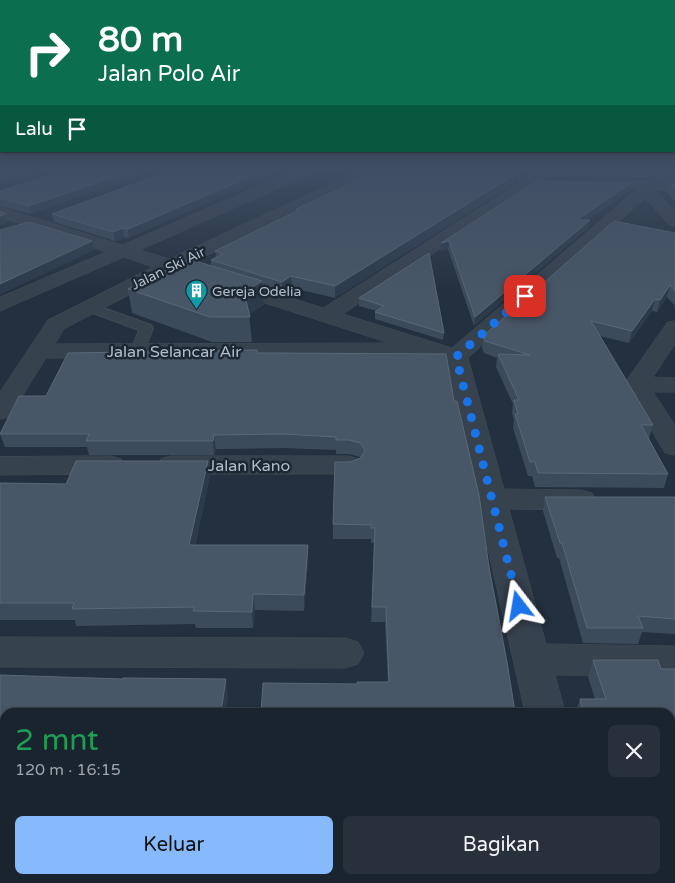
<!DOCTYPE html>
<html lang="id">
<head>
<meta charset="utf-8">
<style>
  body { margin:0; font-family:"Varela Round",sans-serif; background:#27303b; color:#f1f3f6; height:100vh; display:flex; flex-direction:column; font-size:19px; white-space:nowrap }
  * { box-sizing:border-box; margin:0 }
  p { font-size:16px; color:#9fa4aa }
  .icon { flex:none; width:28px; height:28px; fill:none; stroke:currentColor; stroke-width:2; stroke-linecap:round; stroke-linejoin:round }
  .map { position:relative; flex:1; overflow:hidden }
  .side { position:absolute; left:0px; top:708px; width:675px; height:176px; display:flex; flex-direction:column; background:#1a242f; border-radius:15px 15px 0 0; box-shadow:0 1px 4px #0004,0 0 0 1px #38414b }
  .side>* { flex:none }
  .hud { position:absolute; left:0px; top:0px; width:675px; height:152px; box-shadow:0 1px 4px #0004,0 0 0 1px #38414b; background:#0b6e4f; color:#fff; overflow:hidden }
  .pin { position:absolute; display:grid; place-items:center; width:42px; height:42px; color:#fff; margin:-21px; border-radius:10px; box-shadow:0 2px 8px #0006 }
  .me { position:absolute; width:55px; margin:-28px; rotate:346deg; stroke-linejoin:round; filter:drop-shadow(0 0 4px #0008) }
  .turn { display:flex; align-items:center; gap:18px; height:105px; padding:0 15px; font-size:22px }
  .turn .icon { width:65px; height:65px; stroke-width:2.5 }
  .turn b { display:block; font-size:35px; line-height:42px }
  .then { display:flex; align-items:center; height:48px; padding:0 15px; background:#0003; gap:10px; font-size:19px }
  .round { display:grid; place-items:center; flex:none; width:52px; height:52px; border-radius:8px; background:#27303b }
  .overview { display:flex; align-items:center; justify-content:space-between; height:85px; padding:0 15px }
  h1 { font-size:30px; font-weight:600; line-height:38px; color:#1e9e55 }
  .action { display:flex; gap:10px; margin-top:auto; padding:10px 15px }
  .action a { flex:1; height:58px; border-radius:8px; background:#86bafc; color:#111; font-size:20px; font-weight:600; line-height:58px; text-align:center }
  .action a+a { background:#27303b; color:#f1f3f6 }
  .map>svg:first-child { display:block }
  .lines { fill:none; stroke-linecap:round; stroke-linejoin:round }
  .lane-casing { stroke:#404b58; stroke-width:2 }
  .street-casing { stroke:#404b58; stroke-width:1 }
  .lane { fill:#37424f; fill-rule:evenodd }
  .street { fill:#37424f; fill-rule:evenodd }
  .wall { fill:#3b4b5b }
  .shaded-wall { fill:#2c3b4b }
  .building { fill:#485767; stroke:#596777 }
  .route { stroke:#1a73e8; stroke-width:9; stroke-dasharray:0 16.2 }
  .labels { text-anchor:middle; stroke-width:5; stroke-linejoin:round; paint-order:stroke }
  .far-street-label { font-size:14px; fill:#b3bdca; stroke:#1c2734 }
  .far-poi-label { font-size:14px; fill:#b3bdca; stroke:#1c2734; text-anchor:start }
  .street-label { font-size:16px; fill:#b3bdca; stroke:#1c2734 }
</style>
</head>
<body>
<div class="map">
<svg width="675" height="883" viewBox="0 0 675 883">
  <rect width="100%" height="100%" fill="#23303f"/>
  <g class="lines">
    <defs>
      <path id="lane" d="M89,303L151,325L153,328L143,354H133L131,351L139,330L85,310L83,307Z"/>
      <path id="street" d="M298,169H317L315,172L140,250L169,259L363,169H381L379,172L187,265L323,308L541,169H557L555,172L343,314L452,348L637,189L623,187L620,184L623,181H675V191L655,190L675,211V226L669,225L645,198L468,358L504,489L581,490L592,493L596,500L592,507L581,510L509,509L546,644L675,646V676L555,675L565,712H525L445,361L417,352L415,355L407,357L46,358L9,417L0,419V392L48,320L153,267L124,257L0,311V297L106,252L0,217V207L122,245ZM172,273L389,343L55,344L64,329Z
        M675,321V344L653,377L675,378V392H653L675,425V455L665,453L624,384L667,323Z
        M111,456L121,459L125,465L121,471L111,474L0,475V457Z
        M171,456H349L359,459L363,465L359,471L349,474H171L161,471L157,465L161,459Z
        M0,637L345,638L358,642L364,653L358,664L345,668L0,667Z
        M562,879H610L611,883H563Z"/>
    </defs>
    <use href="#lane" class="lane-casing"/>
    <use href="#street" class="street-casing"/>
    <use href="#lane" class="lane"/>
    <use href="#street" class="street"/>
  </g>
  <path class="wall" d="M71,169L31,214L0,206V191Z
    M175,169L129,238L124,237L115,241L54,222L52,214Z
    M497,169H538L529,174Z
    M554,169H675V180L656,179L653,175L647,178L553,175Z
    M514,175L513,184L335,298L292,288L282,293L263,287L264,305L249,313L252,342H212L132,313L128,289L211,265V260L216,257L215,251L296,211V209Z
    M670,183H675V202L667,192Z
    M629,191L587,220L588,228L474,326L448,249L440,251L441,243Z
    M675,233V306L667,297L657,312L652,311L629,343L600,336L653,425L649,439L668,474L664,488L535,487L532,476H528L513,428L514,420L512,413L513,404L496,367L497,358L484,353L482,348L483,336Z
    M429,253L444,333L443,340L375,319V312L377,311L359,306V298Z
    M257,353L454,401L489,567L515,712L357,684L388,682L385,622H371L374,543H371V539H333V524L350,462L360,458V457L349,454H336V450L283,448L216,449L214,455H89L87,447H5L0,434L46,396Z
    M210,476L195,545H308V561L304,611L255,610L253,628H196L195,624L76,626L75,620H0V483L66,484Z
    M545,497H675V634L642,632L638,644L583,643L559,558H557L543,511Z
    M593,660H658L661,669H675V883H649L648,879H670V712H576L580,699H595L588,677Z"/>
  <path class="shaded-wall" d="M30,169H55L0,186V178Z
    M137,169H159L31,214L29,206Z
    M268,169H285L129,238L128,229Z
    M529,169H538L529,174Z
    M649,169H654L653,175L647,178Z
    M514,175L513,184L335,298V286Z
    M631,183L629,191L576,227L577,220Z
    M6,214L8,222L0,225V216Z
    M590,220L588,228L474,326L475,317Z
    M123,228L124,237L115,241L113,232Z
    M92,241L94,250L0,295V284Z
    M449,241L448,249L440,251L441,243Z
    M291,276L292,288L282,293V282Z
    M262,281L264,305L246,316L244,292Z
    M670,285L667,297L657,312L660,300Z
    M655,299L652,311L629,343L632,331Z
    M214,435L216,449L214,455L213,441Z
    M208,461L210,476L191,561L189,545Z
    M308,545V561L304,611V595Z
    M253,594L255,610L253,628L252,612Z
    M226,679L228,696L226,712H221Z
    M20,879H31L30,883H19Z
    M198,879H204L203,883H198Z"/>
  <path class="building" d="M0,169H30L0,178Z
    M71,169H137L29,206L0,198V191Z
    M175,169H268L128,229L123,228L113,232L52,214Z
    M383,169H482L514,175L335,286L291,276L282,282L211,260L223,254L215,251L299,210L296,209Z
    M537,181L631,183L577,220H590L475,317L449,241L441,243Z
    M670,183H675V189Z
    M0,211L6,214L0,216Z
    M614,221L675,233V291L670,285L660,300L655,299L632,331L591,321L653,425H641L668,474L538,473L535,462H530L515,414H518L514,400H519L498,354L530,355L485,341L483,336Z
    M29,222L92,241L0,284V230Z
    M429,253L444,333L375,312L384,306L359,298Z
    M189,259L262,281L244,292L250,317H210L128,289Z
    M257,350V353H276L446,354L454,401H457L479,495L489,567L507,662L515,712H261L263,683L357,684V682H389L386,607H372L375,528H371V525L333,524L335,462H350L361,458L365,450L360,443L349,440H336V437L282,434L214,435L213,441H86L89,434H0L19,396H46L68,353Z
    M76,461H208L189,545H308L304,595L253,594L252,612L193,611L194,607L72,609L74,603H0V483L66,484Z
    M545,497H675V619L638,616L643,628H587L562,543H560Z
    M593,660H658L661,669H675V883H661L660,879H670V712H583L580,699H606Z
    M0,675L123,679V678L226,679L221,712H5V879H20L19,883H0Z
    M68,879H198V883H67Z
    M249,879H562L563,883H248Z"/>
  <linearGradient id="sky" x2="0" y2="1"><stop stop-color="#131a23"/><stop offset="0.58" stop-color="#3f4e63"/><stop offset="1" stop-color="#3f4e63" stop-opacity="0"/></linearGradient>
  <rect width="675" height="292" fill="url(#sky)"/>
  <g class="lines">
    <path class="route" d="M519,606L456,357L525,296"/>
  </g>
  <defs>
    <symbol id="building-pin" viewBox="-11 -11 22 30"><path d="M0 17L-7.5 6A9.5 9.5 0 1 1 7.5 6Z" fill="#0f9aa8" stroke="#1c2734"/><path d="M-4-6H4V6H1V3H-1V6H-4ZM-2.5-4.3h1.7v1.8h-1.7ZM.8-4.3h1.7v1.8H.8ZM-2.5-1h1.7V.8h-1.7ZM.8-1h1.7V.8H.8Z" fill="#fff"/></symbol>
  </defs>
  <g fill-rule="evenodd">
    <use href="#building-pin" x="184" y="278" width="25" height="34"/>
  </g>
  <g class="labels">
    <g class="far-street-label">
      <text transform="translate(168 268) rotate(-26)" y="5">Jalan Ski Air</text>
    </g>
    <g class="far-poi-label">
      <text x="212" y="296">Gereja Odelia</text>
    </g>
    <g class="street-label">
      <text x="174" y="357">Jalan Selancar Air</text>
      <text x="249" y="471">Jalan Kano</text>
    </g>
  </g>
</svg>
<div class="pin" style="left:525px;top:296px;background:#d93025"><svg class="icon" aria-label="arrive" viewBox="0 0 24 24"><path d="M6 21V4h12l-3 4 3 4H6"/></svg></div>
<svg class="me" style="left:519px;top:606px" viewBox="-20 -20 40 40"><path d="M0-17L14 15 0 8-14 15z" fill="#1a73e8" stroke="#fff" stroke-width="4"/></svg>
<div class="hud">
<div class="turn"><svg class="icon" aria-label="right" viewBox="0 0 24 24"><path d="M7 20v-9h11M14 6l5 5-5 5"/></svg><div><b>80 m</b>Jalan Polo Air</div></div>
<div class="then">Lalu<svg class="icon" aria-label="arrive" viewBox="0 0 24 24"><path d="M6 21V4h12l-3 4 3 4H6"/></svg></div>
</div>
<section class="side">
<div class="overview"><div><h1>2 mnt</h1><p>120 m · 16:15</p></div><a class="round"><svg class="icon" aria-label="close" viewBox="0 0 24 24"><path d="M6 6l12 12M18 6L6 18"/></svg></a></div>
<div class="action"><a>Keluar</a><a>Bagikan</a></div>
</section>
</div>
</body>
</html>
